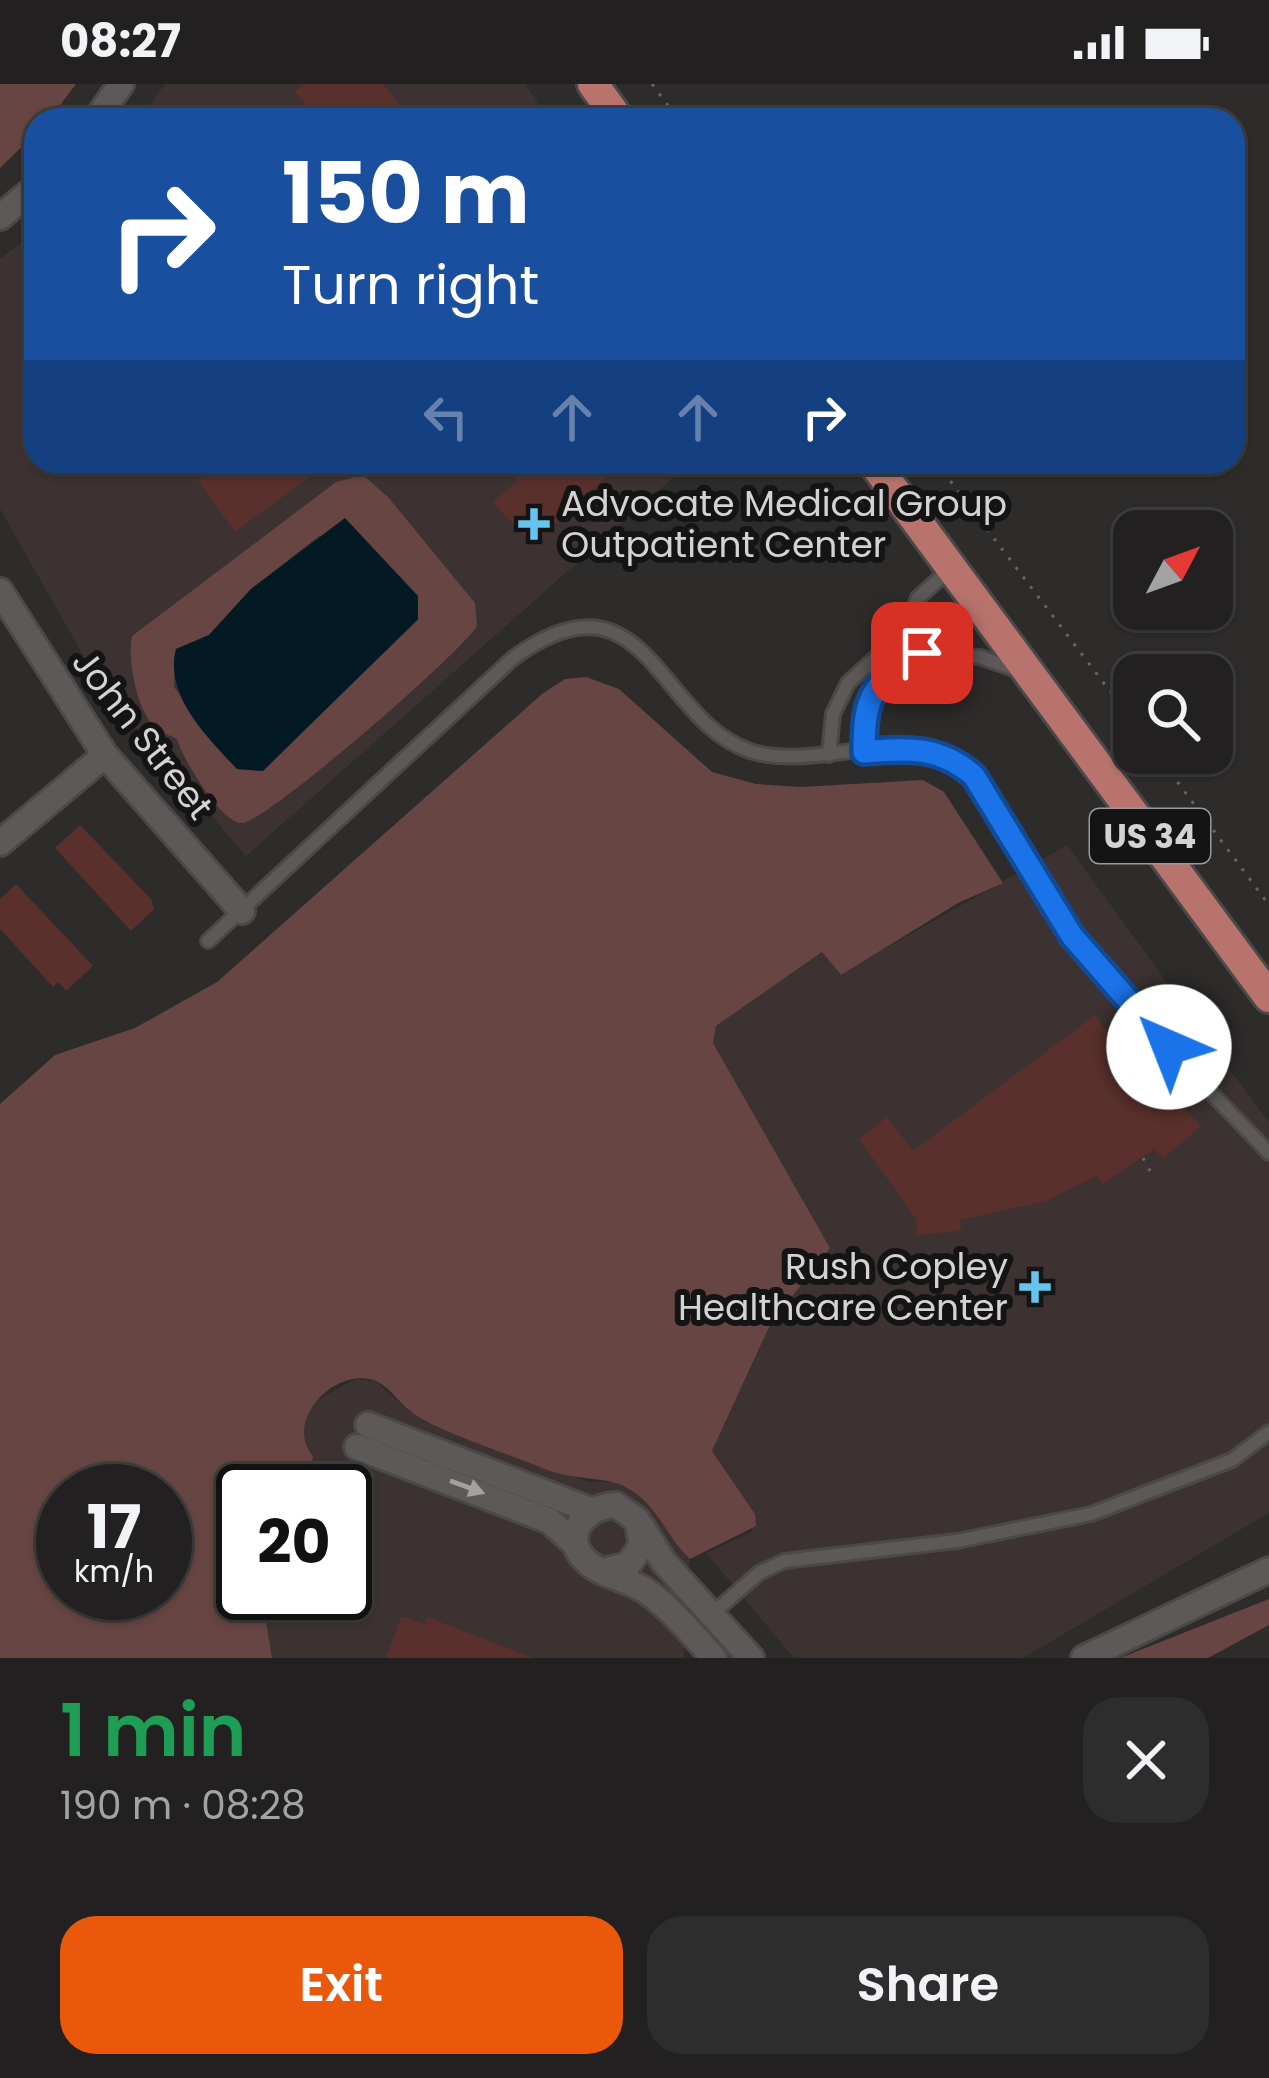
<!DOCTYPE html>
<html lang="en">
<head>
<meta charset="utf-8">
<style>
  body { margin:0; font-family:Poppins,sans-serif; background:#2e2d2d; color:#f1f3f6; height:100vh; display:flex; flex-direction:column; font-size:45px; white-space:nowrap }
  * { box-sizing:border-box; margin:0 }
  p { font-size:39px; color:#a2a3a5 }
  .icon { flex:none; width:66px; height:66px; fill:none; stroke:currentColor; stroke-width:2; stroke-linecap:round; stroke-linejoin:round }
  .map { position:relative; height:1574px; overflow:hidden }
  .sheet { display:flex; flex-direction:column; background:#222020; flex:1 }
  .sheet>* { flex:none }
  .hud { position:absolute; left:24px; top:24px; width:1221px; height:366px; border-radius:36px; box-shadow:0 3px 9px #0004,0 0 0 3px #3f3e3e; background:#1a4fa0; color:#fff; overflow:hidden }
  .needle { width:78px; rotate:49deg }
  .tools { position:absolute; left:1113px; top:426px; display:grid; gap:24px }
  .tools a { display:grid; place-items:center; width:120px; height:120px; border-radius:24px; background:#222020; box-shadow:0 3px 9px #0004,0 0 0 3px #3f3e3e; font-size:60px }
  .speed { position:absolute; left:36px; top:1380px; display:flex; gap:24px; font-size:60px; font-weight:700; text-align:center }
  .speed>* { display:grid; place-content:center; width:156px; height:156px; border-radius:50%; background:#222020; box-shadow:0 3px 9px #0004,0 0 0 3px #3f3e3e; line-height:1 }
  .speed small { font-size:30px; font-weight:400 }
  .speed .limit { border:6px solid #111; border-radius:18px; background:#fff; color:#111 }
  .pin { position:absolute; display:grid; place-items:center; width:102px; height:102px; color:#fff; margin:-51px; border-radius:24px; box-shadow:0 6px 18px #0006 }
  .me { position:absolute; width:132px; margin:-66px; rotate:316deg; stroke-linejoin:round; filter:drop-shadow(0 0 9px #0008) }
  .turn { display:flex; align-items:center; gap:42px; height:252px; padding:0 60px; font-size:54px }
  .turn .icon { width:156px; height:156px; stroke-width:2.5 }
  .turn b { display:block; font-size:84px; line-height:102px }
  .lanes { display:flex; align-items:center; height:114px; padding:0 60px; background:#0003; justify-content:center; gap:60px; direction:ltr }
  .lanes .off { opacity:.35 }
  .round { display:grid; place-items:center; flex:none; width:126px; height:126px; border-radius:36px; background:#2e2d2d }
  .summary { display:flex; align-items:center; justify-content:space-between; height:204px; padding:0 60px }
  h1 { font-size:72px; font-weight:600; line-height:90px; color:#1e9e55 }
  .primary-button { display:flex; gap:24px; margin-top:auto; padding:24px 60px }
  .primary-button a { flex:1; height:138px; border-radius:36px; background:#ea580c; color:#fff; font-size:48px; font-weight:600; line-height:138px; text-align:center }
  .primary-button a+a { background:#2e2d2d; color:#f1f3f6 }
  .status { display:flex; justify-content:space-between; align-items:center; height:84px; padding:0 60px; background:#222020; direction:ltr }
  .status svg { height:33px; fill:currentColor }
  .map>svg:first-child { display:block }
  .built { fill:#3c3231 }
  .green { fill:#664542; fill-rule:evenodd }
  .water { fill:#031a24 }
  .building { fill:#59302c }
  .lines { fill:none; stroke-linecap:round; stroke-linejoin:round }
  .lane-casing { stroke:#4b4948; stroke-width:18 }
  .street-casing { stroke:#4b4948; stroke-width:30 }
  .primary-casing { stroke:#4b4948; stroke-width:36 }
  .path { stroke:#666464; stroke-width:3; stroke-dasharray:3 9; stroke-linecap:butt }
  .lane { stroke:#5c5958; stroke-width:12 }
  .street { stroke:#5c5958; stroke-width:24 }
  .primary { stroke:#b8736d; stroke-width:30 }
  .oneway { fill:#a4a2a1 }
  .route-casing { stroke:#114b97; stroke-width:30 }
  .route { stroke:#1a73e8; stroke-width:21 }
  .poi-dot { fill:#66c4ef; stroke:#151414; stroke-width:4.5 }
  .labels { text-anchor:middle; stroke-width:12; stroke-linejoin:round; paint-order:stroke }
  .shield { fill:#151414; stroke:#9b9999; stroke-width:3 }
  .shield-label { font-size:33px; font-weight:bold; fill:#d4d2d2 }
  .poi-label { font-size:36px; fill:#d4d2d2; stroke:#151414; text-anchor:start }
  .street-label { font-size:36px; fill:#d4d2d2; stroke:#151414 }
</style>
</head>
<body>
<div class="status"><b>08:27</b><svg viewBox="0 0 49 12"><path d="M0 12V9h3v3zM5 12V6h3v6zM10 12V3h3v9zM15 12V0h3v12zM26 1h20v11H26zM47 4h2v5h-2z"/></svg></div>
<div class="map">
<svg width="1269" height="1574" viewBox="0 0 1269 1574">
  <rect width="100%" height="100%" fill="#2e2b2b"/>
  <path class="built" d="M165,0H525L550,36H138Z
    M36,147V378H691L246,772L99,599L0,425V175Z
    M1067,761L1269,1039V1429L1023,1574H794L706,1469L752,1448L755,1430L712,1367L770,1241L830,1164L713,959L716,942L822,868L840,890Z
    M356,1295L375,1297L410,1328L589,1398H618L644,1413L690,1475L684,1574H272L265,1529L272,1509H345V1407H308L313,1372L303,1361V1342L313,1318Z"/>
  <path class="green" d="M0,0H76L49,36H36V49L0,84Z
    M363,391L388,413L475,519L477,542C461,569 271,734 243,739C223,742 182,674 177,655C171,651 164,651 159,647C137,632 127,576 132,552L336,398ZM319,452L418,512V536L262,687L237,685L174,603L176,565L209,551L251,505Z
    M586,593L619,605L712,688L756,700L801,703L923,696L944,708L1003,799L958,819L841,891L822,868L716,942L713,959L830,1164L770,1241L712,1367L755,1430L756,1442L690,1475C665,1452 658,1419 624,1402C606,1393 570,1396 545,1385C510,1370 437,1348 410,1327C398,1318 390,1303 376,1297C335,1281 283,1337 313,1372L308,1407H243V1509H272L265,1530L272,1574H0V1020L55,971L135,944L217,898L542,610L565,595ZM63,1407H165V1509H63Z
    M1269,1515V1541L1208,1574H1120Z"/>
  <path class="water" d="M345,434L418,512V535L263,687L237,685C206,652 164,611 176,565L209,551L251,505Z"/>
  <path class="building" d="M304,0H383L411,36H322L294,8Z
    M216,378H329L235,448L198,397Z
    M499,378H623L532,461L493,418L517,397Z
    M80,741L151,815L154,825L131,847L55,764Z
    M16,800L93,882L66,907L58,898L53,903L0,845V815Z
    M1095,931L1156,1015L1167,1006L1201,1042L1163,1075L1154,1065L1102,1100L1097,1091L1046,1117L960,1136L961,1147L916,1151L917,1136L859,1055L887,1033L913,1067Z
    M401,1532L425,1540L427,1533L533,1574H386Z"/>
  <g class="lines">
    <defs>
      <path id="lane" d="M864,668C864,608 873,601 922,569L980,573L1020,587
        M829,671L833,630L848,599L904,548L918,514L951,484
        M208,857L512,575C646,476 658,637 750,667C818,689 906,636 965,684C1009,721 1037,804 1072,853C1129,932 1203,998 1269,1069
        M712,1530L759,1489L784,1477L957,1457L1091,1430L1232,1376L1269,1348"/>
      <path id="street" d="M96,36L121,0
        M0,133L36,103
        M0,507L105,671L242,827
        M0,759L105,671
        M368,1341L590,1426
        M357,1363L550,1437L576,1461
        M642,1443L663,1477L751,1574
        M603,1487L628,1481L642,1461L637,1436L616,1421C587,1421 559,1452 586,1477C602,1492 628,1495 646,1507C672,1525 693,1551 714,1574
        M1084,1574L1269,1486"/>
      <path id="primary" d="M593,0L619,36
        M873,378L1269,913"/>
    </defs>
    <use href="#lane" class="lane-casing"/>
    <use href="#street" class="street-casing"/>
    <use href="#primary" class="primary-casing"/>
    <path class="path" d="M652,0L679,36
      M172,378L183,392
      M201,378L207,385
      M936,378L1134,639
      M1156,669L1269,821
      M1143,1074L1150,1087"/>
    <use href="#lane" class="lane"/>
    <use href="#street" class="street"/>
    <use href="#primary" class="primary"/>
  </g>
  <defs><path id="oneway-solid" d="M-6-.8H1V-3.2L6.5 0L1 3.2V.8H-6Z" transform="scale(3)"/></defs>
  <use class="oneway" href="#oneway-solid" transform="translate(467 1403) rotate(20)"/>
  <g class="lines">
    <defs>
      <path id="route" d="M922,569C873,601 864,608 864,668C907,664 940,662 974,692L1072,852L1169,963"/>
    </defs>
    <use href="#route" class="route-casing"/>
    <use href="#route" class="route"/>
  </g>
  <g class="poi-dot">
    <path d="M528 422h12v12h12v12h-12v12h-12v-12h-12v-12h12z"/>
    <path d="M1029 1185h12v12h12v12h-12v12h-12v-12h-12v-12h12z"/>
  </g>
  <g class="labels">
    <rect class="shield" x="1090" y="725" width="120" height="54" rx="9"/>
    <g class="shield-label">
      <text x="1150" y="764">US 34</text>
    </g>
    <g class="poi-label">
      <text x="561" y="432">Advocate Medical Group<tspan x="561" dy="41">Outpatient Center</tspan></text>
      <text x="1008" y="1195" text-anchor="end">Rush Copley<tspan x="1008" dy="41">Healthcare Center</tspan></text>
    </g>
    <g class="street-label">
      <text transform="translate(143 650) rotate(52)" y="13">John Street</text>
    </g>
  </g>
</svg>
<div class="tools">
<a><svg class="needle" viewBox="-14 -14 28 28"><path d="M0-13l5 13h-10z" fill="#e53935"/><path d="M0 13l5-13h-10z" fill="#a2a3a5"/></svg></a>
<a><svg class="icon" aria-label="search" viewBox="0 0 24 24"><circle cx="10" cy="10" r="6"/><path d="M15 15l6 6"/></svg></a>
</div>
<div class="speed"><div>17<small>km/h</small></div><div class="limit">20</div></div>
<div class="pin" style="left:922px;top:569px;background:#d93025"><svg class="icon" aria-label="arrive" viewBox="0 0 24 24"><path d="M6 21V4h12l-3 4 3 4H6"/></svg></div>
<svg class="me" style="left:1169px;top:963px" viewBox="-20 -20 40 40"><circle r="19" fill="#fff"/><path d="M0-13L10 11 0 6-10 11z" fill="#1a73e8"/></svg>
<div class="hud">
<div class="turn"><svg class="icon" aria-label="right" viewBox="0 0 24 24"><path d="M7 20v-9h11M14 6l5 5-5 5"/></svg><div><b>150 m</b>Turn right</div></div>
<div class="lanes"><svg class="icon off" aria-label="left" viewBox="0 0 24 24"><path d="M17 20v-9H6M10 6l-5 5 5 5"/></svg><svg class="icon off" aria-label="ahead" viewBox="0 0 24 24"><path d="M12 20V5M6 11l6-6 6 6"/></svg><svg class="icon off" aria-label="ahead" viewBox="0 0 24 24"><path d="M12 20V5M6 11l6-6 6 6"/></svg><svg class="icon" aria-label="right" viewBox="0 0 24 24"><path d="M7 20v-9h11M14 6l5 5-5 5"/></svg></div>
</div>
</div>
<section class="sheet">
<div class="summary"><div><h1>1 min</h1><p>190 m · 08:28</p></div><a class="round"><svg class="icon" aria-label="close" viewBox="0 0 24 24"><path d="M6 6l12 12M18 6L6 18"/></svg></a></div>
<div class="primary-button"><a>Exit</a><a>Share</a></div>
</section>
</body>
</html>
